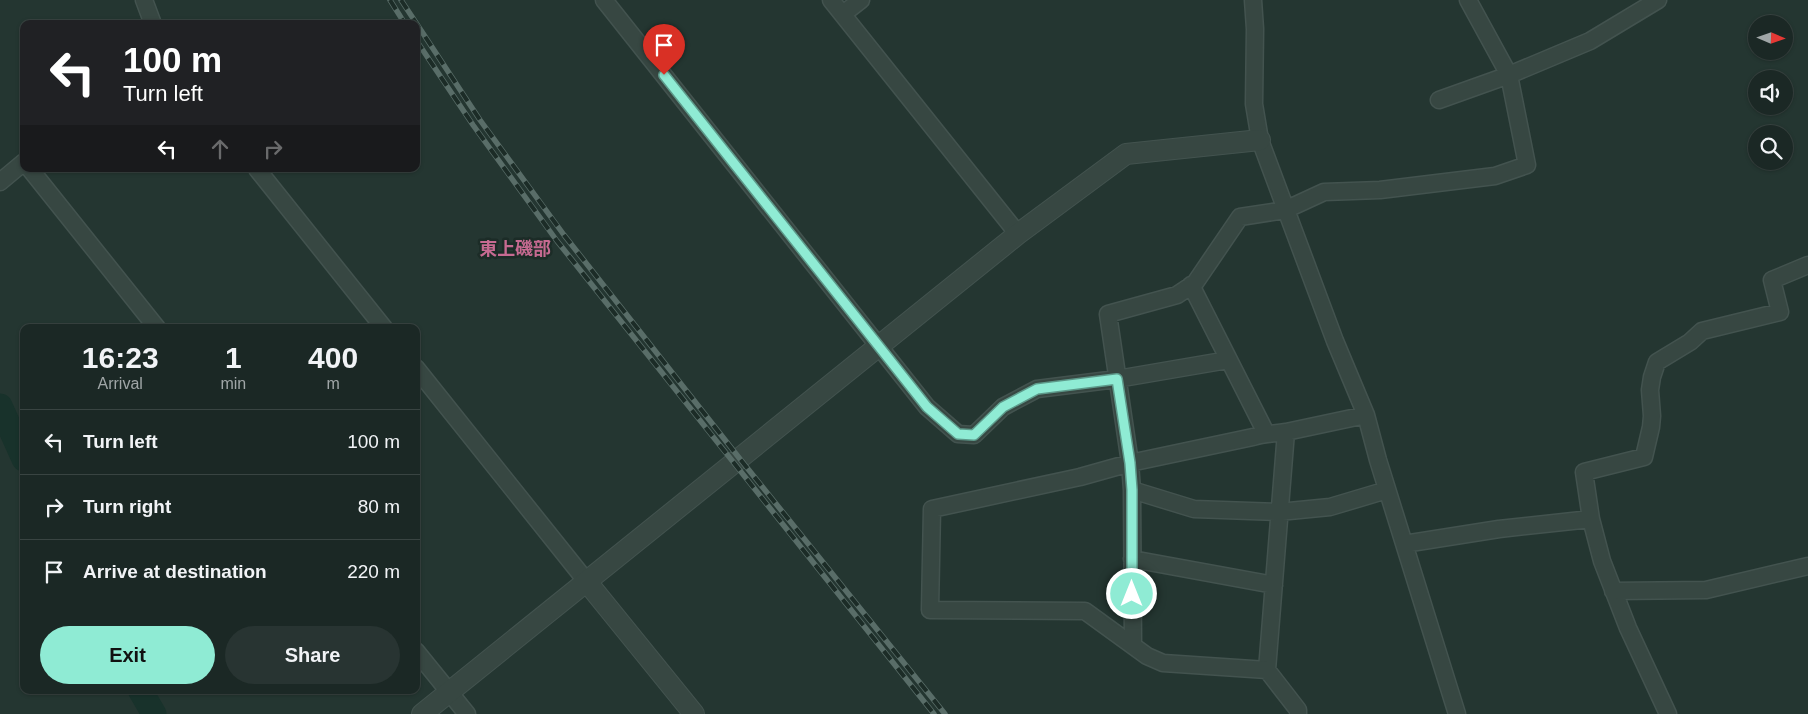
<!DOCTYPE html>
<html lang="en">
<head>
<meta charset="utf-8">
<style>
  body { margin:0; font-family:Helvetica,"Noto Sans JP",sans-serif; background:#283432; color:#f1f3f6; height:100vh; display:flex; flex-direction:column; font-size:19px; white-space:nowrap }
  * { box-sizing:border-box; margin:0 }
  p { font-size:16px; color:#a0a6a7 }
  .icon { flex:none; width:28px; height:28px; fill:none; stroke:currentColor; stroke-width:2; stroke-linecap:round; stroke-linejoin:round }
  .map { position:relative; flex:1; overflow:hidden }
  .drawer { position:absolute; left:20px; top:324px; width:400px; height:370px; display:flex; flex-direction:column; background:#1b2825; border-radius:10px; box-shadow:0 1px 4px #0004,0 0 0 1px #394442 }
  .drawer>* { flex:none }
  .top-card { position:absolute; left:20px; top:20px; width:400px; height:152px; border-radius:10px; box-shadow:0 1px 4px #0004,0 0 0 1px #394442; background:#202124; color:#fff; overflow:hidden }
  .needle { width:32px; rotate:92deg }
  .tools { position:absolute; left:1748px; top:15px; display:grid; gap:10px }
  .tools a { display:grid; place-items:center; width:45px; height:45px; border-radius:50%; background:#1b2825; box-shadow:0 1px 4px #0004,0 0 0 1px #394442; font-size:25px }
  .pin { position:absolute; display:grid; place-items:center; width:42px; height:42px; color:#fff; margin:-51px -21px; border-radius:50% 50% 50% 0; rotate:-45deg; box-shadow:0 0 5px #0007 }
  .pin .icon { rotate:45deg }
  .me { position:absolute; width:55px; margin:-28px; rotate:0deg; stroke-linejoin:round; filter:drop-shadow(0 0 4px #0008) }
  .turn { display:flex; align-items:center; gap:18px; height:105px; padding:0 20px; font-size:22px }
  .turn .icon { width:65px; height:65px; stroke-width:2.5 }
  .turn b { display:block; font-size:35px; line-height:42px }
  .lanes { display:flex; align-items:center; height:48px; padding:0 20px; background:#0003; justify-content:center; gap:25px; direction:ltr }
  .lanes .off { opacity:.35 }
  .eta { display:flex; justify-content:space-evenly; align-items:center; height:85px; text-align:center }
  .eta b { font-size:30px; font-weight:800; line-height:35px }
  .cta { display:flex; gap:10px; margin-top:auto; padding:10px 20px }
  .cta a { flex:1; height:58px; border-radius:30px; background:#8febd4; color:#111; font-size:20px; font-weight:800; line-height:58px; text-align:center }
  .cta a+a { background:#283432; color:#f1f3f6 }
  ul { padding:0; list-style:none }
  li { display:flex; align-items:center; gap:15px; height:65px; padding:0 20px; border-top:1px solid #394442 }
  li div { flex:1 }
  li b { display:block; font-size:19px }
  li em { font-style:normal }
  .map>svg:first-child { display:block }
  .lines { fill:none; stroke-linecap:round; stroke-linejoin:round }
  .river { stroke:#18322b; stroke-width:25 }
  .minor-casing { stroke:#43534f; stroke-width:19 }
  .tertiary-casing { stroke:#43534f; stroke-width:22 }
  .minor { stroke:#374742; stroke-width:16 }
  .tertiary { stroke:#374742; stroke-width:20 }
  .rail-casing { stroke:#596d68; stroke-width:5.5 }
  .rail { stroke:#1c2c27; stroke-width:4; stroke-dasharray:11; stroke-linecap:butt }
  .route-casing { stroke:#5d998a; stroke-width:12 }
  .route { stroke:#8febd4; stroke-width:9 }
  .labels { text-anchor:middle; stroke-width:5; stroke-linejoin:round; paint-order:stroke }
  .quarter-label { font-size:18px; font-weight:bold; fill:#c66a91; stroke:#1c2c27 }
</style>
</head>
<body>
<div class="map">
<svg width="1808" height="714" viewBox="0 0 1808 714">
  <rect width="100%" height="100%" fill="#243631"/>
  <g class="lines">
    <path class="river" d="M0,406L24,459
      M140,690L154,714"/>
    <defs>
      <path id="minor" d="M144,0L153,24
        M604,0L927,407L958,434L974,435L1003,407L1037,389L1117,379L1228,360
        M831,0L1018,234
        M1253,0L1255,29L1254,104L1260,140L1335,341L1366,415L1378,460L1457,714
        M843,14L861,0
        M1439,100L1509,75L1468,0
        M30,169L157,328
        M257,169L384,328
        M0,182L24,162
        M1191,285L1266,433
        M416,368L587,582
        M1286,432L1267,670L1163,663L1147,656L1085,611L930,610L932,509L1080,477L1130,463L1253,437C1266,433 1273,434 1286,432L1366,415
        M1132,490L1133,646
        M1387,490L1330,507L1279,512L1194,509L1132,490L1130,463L1108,314L1177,295L1195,283L1240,217L1285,210L1324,192L1380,190L1495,176L1527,165L1509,75L1590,41L1658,0
        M1404,544L1499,529L1591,519
        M1132,559L1274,585
        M1613,591L1706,590L1808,566
        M416,651L467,714
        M1267,670L1298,710V714
        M1668,714L1628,628L1602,561L1591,519L1584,472L1644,457L1651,427L1652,416L1650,390L1652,377L1657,362L1690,342L1702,331L1780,312L1772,280L1808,265"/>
      <path id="tertiary" d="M587,582L694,714
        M422,714L1018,234L1126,154L1260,140"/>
    </defs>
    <use href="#minor" class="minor-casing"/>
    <use href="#tertiary" class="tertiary-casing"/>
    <use href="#minor" class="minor"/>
    <use href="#tertiary" class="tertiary"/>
    <defs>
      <path id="rail" d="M390,0L405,24
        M401,0L480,120L564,235L740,459L945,714
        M416,40L473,125L557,241L934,714"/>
    </defs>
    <use href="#rail" class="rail-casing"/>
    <use href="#rail" class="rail"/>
  </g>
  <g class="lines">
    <defs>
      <path id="route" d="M664,75L927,407L958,434L974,435L1003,407L1037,389L1117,379L1130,463L1132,490V594"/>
    </defs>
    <use href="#route" class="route-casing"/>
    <use href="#route" class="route"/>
  </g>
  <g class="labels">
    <g class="quarter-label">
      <text x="515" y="255">東上磯部</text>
    </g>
  </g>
</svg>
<div class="tools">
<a><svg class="needle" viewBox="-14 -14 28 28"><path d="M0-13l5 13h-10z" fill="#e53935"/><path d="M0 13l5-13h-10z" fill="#a0a6a7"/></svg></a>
<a><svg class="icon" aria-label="sound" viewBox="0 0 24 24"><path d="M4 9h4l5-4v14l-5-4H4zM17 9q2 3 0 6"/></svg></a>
<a><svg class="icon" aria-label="search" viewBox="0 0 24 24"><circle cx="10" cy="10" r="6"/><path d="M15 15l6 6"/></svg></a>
</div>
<div class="pin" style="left:664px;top:75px;background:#d93025"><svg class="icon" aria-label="arrive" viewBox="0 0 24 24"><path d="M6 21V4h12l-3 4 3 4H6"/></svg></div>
<svg class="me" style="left:1132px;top:594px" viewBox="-20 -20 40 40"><circle r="17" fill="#8febd4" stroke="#fff" stroke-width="3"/><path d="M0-11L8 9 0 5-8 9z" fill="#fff"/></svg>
<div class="top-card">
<div class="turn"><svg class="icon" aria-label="left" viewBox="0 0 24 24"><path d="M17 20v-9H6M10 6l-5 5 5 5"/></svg><div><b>100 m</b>Turn left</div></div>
<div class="lanes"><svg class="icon" aria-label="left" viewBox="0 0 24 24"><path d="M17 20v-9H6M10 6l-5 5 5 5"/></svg><svg class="icon off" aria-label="ahead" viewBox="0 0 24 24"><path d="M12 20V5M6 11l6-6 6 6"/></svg><svg class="icon off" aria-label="right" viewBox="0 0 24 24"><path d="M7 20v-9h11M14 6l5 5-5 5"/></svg></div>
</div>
<section class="drawer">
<div class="eta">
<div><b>16:23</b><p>Arrival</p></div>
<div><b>1</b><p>min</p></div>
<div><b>400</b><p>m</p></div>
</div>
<ul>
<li><svg class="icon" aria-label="left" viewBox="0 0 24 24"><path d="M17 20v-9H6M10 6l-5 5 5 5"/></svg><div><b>Turn left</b></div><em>100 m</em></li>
<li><svg class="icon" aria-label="right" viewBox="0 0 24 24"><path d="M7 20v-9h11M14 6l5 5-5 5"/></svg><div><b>Turn right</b></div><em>80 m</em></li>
<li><svg class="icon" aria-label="arrive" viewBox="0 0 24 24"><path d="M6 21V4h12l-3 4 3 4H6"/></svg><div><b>Arrive at destination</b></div><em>220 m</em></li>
</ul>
<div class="cta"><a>Exit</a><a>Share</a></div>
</section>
</div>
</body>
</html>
